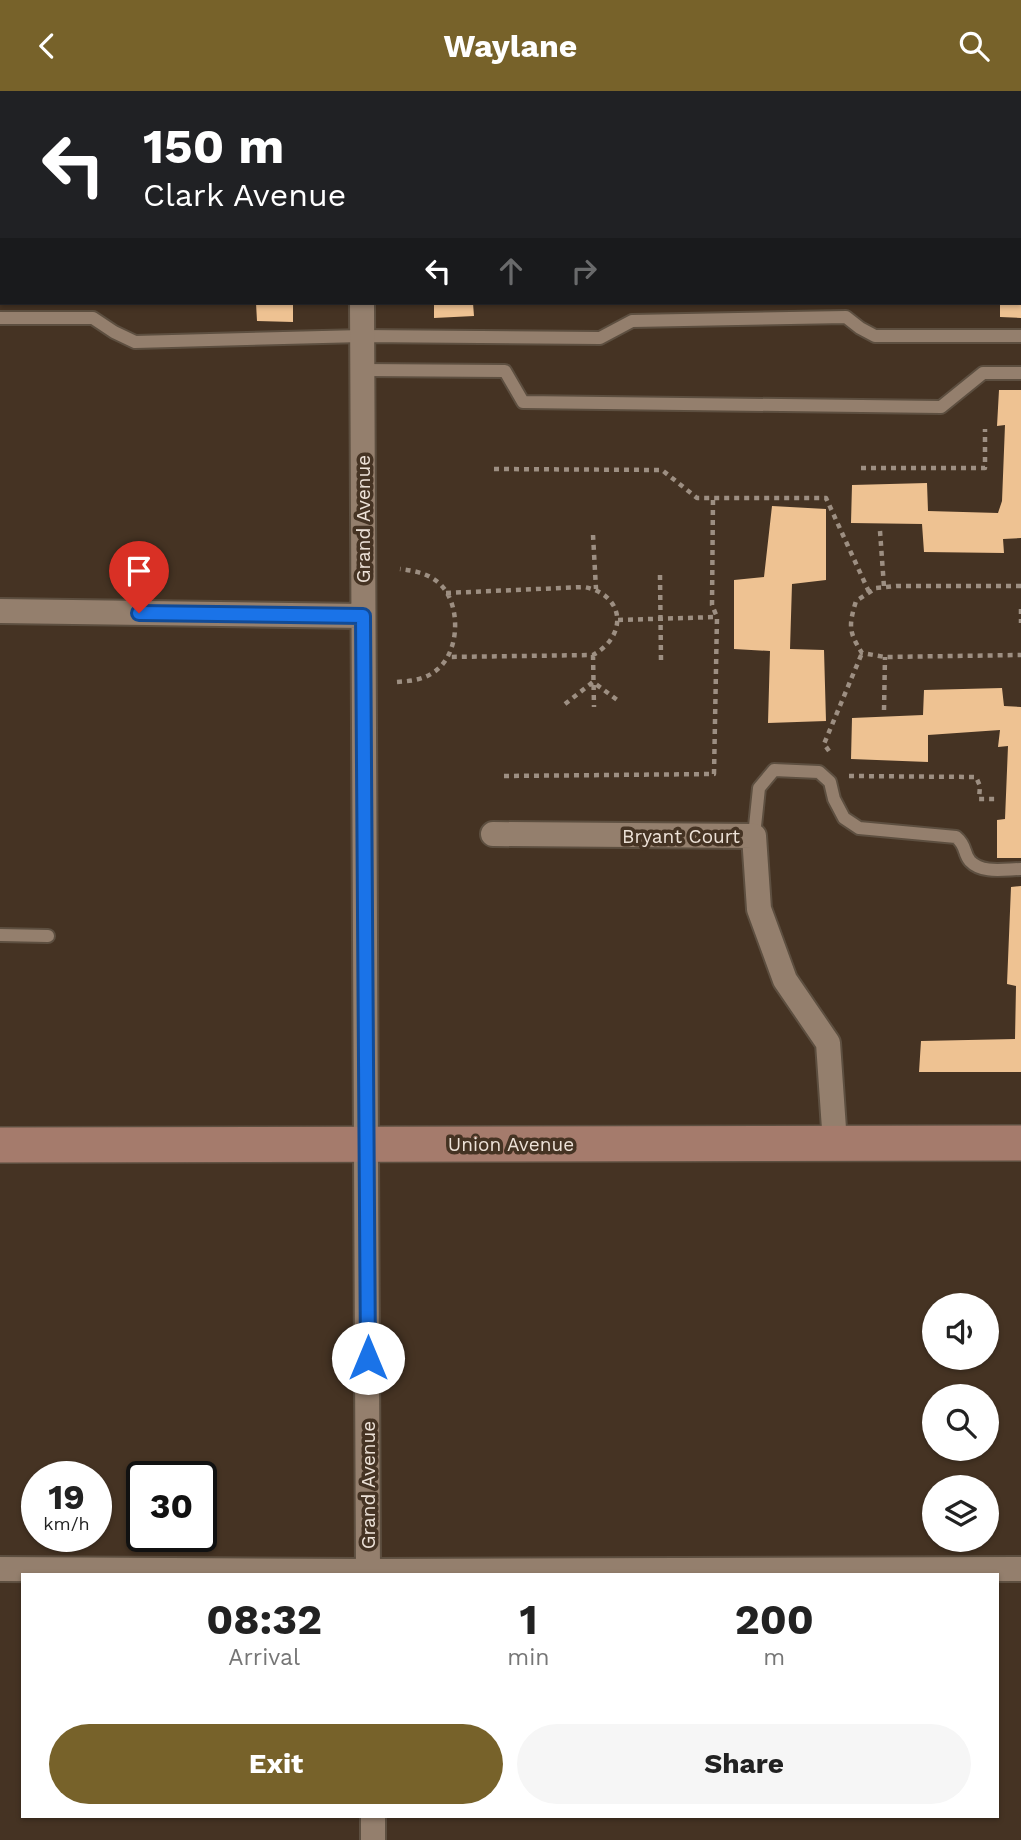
<!DOCTYPE html>
<html lang="en">
<head>
<meta charset="utf-8">
<style>
  body { margin:0; font-family:"Work Sans",sans-serif; background:#f6f6f6; color:#222; height:100vh; display:flex; flex-direction:column; font-size:26px; white-space:nowrap }
  * { box-sizing:border-box; margin:0 }
  p { font-size:23px; color:#767676 }
  .icon { flex:none; width:38px; height:38px; fill:none; stroke:currentColor; stroke-width:2; stroke-linecap:round; stroke-linejoin:round }
  .map { position:relative; flex:1; overflow:hidden }
  .sheet { position:absolute; left:21px; top:1482px; width:978px; height:245px; display:flex; flex-direction:column; background:#fff; border-radius:0px; box-shadow:0 2px 5px #0004 }
  .sheet>* { flex:none }
  .guide { position:absolute; left:0px; top:0px; width:1022px; height:214px; box-shadow:0 2px 5px #0004; background:#202124; color:#fff; overflow:hidden }
  .controls { position:absolute; left:922px; top:1202px; display:grid; gap:14px }
  .controls a { display:grid; place-items:center; width:77px; height:77px; border-radius:50%; background:#fff; box-shadow:0 2px 5px #0004; font-size:35px }
  .speed { position:absolute; left:21px; top:1370px; display:flex; gap:14px; font-size:35px; font-weight:700; text-align:center }
  .speed>* { display:grid; place-content:center; width:91px; height:91px; border-radius:50%; background:#fff; box-shadow:0 2px 5px #0004; line-height:1 }
  .speed small { font-size:18px; font-weight:400 }
  .speed .limit { border:4px solid #111; border-radius:10px; background:#fff; color:#111 }
  .pin { position:absolute; display:grid; place-items:center; width:60px; height:60px; color:#fff; margin:-72px -30px; border-radius:50% 50% 50% 0; rotate:-45deg; box-shadow:0 0 7px #0007 }
  .pin .icon { rotate:45deg }
  .me { position:absolute; width:77px; margin:-38px; rotate:0deg; stroke-linejoin:round; filter:drop-shadow(0 0 5px #0008) }
  .turn { display:flex; align-items:center; gap:24px; height:147px; padding:0 28px; font-size:32px }
  .turn .icon { width:91px; height:91px; stroke-width:2.5 }
  .turn b { display:block; font-size:49px; line-height:60px }
  .lanes { display:flex; align-items:center; height:66px; padding:0 28px; background:#0003; justify-content:center; gap:35px; direction:ltr }
  .lanes .off { opacity:.35 }
  .eta { display:flex; justify-content:space-evenly; align-items:center; height:119px; text-align:center }
  .eta b { font-size:42px; font-weight:700; line-height:49px }
  .action { display:flex; gap:14px; margin-top:auto; padding:14px 28px }
  .action a { flex:1; height:80px; border-radius:42px; background:#77622a; color:#fff; font-size:28px; font-weight:700; line-height:80px; text-align:center }
  .action a+a { background:#f6f6f6; color:#222 }
  header { display:flex; justify-content:space-between; align-items:center; height:91px; padding:0 28px; background:#77622a; color:#fff; font-size:32px; font-weight:700 }
  .map>svg:first-child { display:block }
  .building { fill:#eec292 }
  .lines { fill:none; stroke-linecap:round; stroke-linejoin:round }
  .lane-casing { stroke:#5d4f40; stroke-width:16 }
  .street-casing { stroke:#5d4f40; stroke-width:28 }
  .secondary-casing { stroke:#5d4f40; stroke-width:38 }
  .path { stroke:#9d8f82; stroke-width:4.5; stroke-dasharray:5 5; stroke-linecap:butt }
  .lane { stroke:#947f6d; stroke-width:12 }
  .street { stroke:#947f6d; stroke-width:24 }
  .secondary { stroke:#a57b6c; stroke-width:35 }
  .route-casing { stroke:#114b97; stroke-width:18 }
  .route { stroke:#1a73e8; stroke-width:12 }
  .labels { text-anchor:middle; stroke-width:7; stroke-linejoin:round; paint-order:stroke }
  .street-label { font-size:19px; fill:#ede2d8; stroke:#453323 }
</style>
</head>
<body>
<header><svg class="icon" aria-label="back" viewBox="0 0 24 24"><path d="M15 5l-7 7 7 7"/></svg>Waylane<svg class="icon" aria-label="search" viewBox="0 0 24 24"><circle cx="10" cy="10" r="6"/><path d="M15 15l6 6"/></svg></header>
<div class="map">
<svg width="1021" height="1749" viewBox="0 0 1021 1749">
  <rect width="100%" height="100%" fill="#453323"/>
  <path class="building" d="M256,212H293V231L257,230Z
    M434,212H473L474,225L434,227Z
    M1000,212H1021V227L1000,226Z
    M999,299H1021V447L1003,448L1004,462L924,461L922,433L851,432L852,394L927,392L928,420L998,422L1002,410L1005,334L997,335Z
    M772,415L826,418V489L792,493L790,558L824,559L826,630L768,632L770,560L734,558V489L764,486Z
    M1002,597L1004,615L1021,616V767H997V729L1005,728L1008,655L998,656L1000,639L928,644V671L851,668L852,627L923,624L924,599Z
    M1021,795V981H919L921,950L1015,948L1016,895L1007,893L1011,796Z"/>
  <g class="lines">
    <defs>
      <path id="lane" d="M0,227H93L114,241L135,251L362,245L600,247L632,230L846,226L860,237L875,245H1021
        M362,279L505,280L523,311L941,316L983,282H1021
        M754,745L759,697L774,679L819,681L830,691L834,708L844,727L859,737L956,746C967,755 963,762 970,770C982,783 1005,778 1021,778
        M0,844L48,845"/>
      <path id="street" d="M361,0V2
        M362,212L368,1484
        M0,520L363,525
        M493,743L754,745L759,818L785,889L828,952L835,1052
        M0,1478L368,1480L1021,1478
        M373,1726V1749"/>
      <path id="secondary" d="M0,1054L1021,1052"/>
    </defs>
    <use href="#lane" class="lane-casing"/>
    <use href="#street" class="street-casing"/>
    <use href="#secondary" class="secondary-casing"/>
    <path class="path" d="M861,377H985V338
      M494,378L662,379L697,407H826L869,501
      M880,440L884,496
      M593,444L596,498
      M660,484L661,570
      M1021,495H897L876,497L856,510C849,534 848,540 862,562L885,566L1021,564
      M446,502L584,496C624,503 629,544 593,564L447,566
      M1021,518V532
      M618,529L717,526
      M593,564L594,616
      M397,591C410,590 423,589 434,581C460,564 462,514 440,493C428,482 415,480 400,478
      M565,613L593,591L620,611
      M884,619L885,566
      M829,660L824,653L862,562
      M504,685L714,683L717,526L712,514L713,407
      M849,685L976,686L980,695L979,708H999"/>
    <use href="#lane" class="lane"/>
    <use href="#street" class="street"/>
    <use href="#secondary" class="secondary"/>
  </g>
  <g class="lines">
    <defs>
      <path id="route" d="M139,522L363,525L368,1267"/>
    </defs>
    <use href="#route" class="route-casing"/>
    <use href="#route" class="route"/>
  </g>
  <g class="labels">
    <g class="street-label">
      <text transform="translate(363 428) rotate(-90)" y="7">Grand Avenue</text>
      <text x="681" y="752">Bryant Court</text>
      <text x="511" y="1060">Union Avenue</text>
      <text transform="translate(368 1394) rotate(-90)" y="7">Grand Avenue</text>
    </g>
  </g>
</svg>
<div class="controls">
<a><svg class="icon" aria-label="sound" viewBox="0 0 24 24"><path d="M4 9h4l5-4v14l-5-4H4zM17 9q2 3 0 6"/></svg></a>
<a><svg class="icon" aria-label="search" viewBox="0 0 24 24"><circle cx="10" cy="10" r="6"/><path d="M15 15l6 6"/></svg></a>
<a><svg class="icon" aria-label="layers" viewBox="0 0 24 24"><path d="M12 4l9 5-9 5-9-5zM3 14l9 5 9-5"/></svg></a>
</div>
<div class="speed"><div>19<small>km/h</small></div><div class="limit">30</div></div>
<div class="pin" style="left:139px;top:522px;background:#d93025"><svg class="icon" aria-label="arrive" viewBox="0 0 24 24"><path d="M6 21V4h12l-3 4 3 4H6"/></svg></div>
<svg class="me" style="left:368px;top:1267px" viewBox="-20 -20 40 40"><circle r="19" fill="#fff"/><path d="M0-13L10 11 0 6-10 11z" fill="#1a73e8"/></svg>
<div class="guide">
<div class="turn"><svg class="icon" aria-label="left" viewBox="0 0 24 24"><path d="M17 20v-9H6M10 6l-5 5 5 5"/></svg><div><b>150 m</b>Clark Avenue</div></div>
<div class="lanes"><svg class="icon" aria-label="left" viewBox="0 0 24 24"><path d="M17 20v-9H6M10 6l-5 5 5 5"/></svg><svg class="icon off" aria-label="ahead" viewBox="0 0 24 24"><path d="M12 20V5M6 11l6-6 6 6"/></svg><svg class="icon off" aria-label="right" viewBox="0 0 24 24"><path d="M7 20v-9h11M14 6l5 5-5 5"/></svg></div>
</div>
<section class="sheet">
<div class="eta">
<div><b>08:32</b><p>Arrival</p></div>
<div><b>1</b><p>min</p></div>
<div><b>200</b><p>m</p></div>
</div>
<div class="action"><a>Exit</a><a>Share</a></div>
</section>
</div>
</body>
</html>
